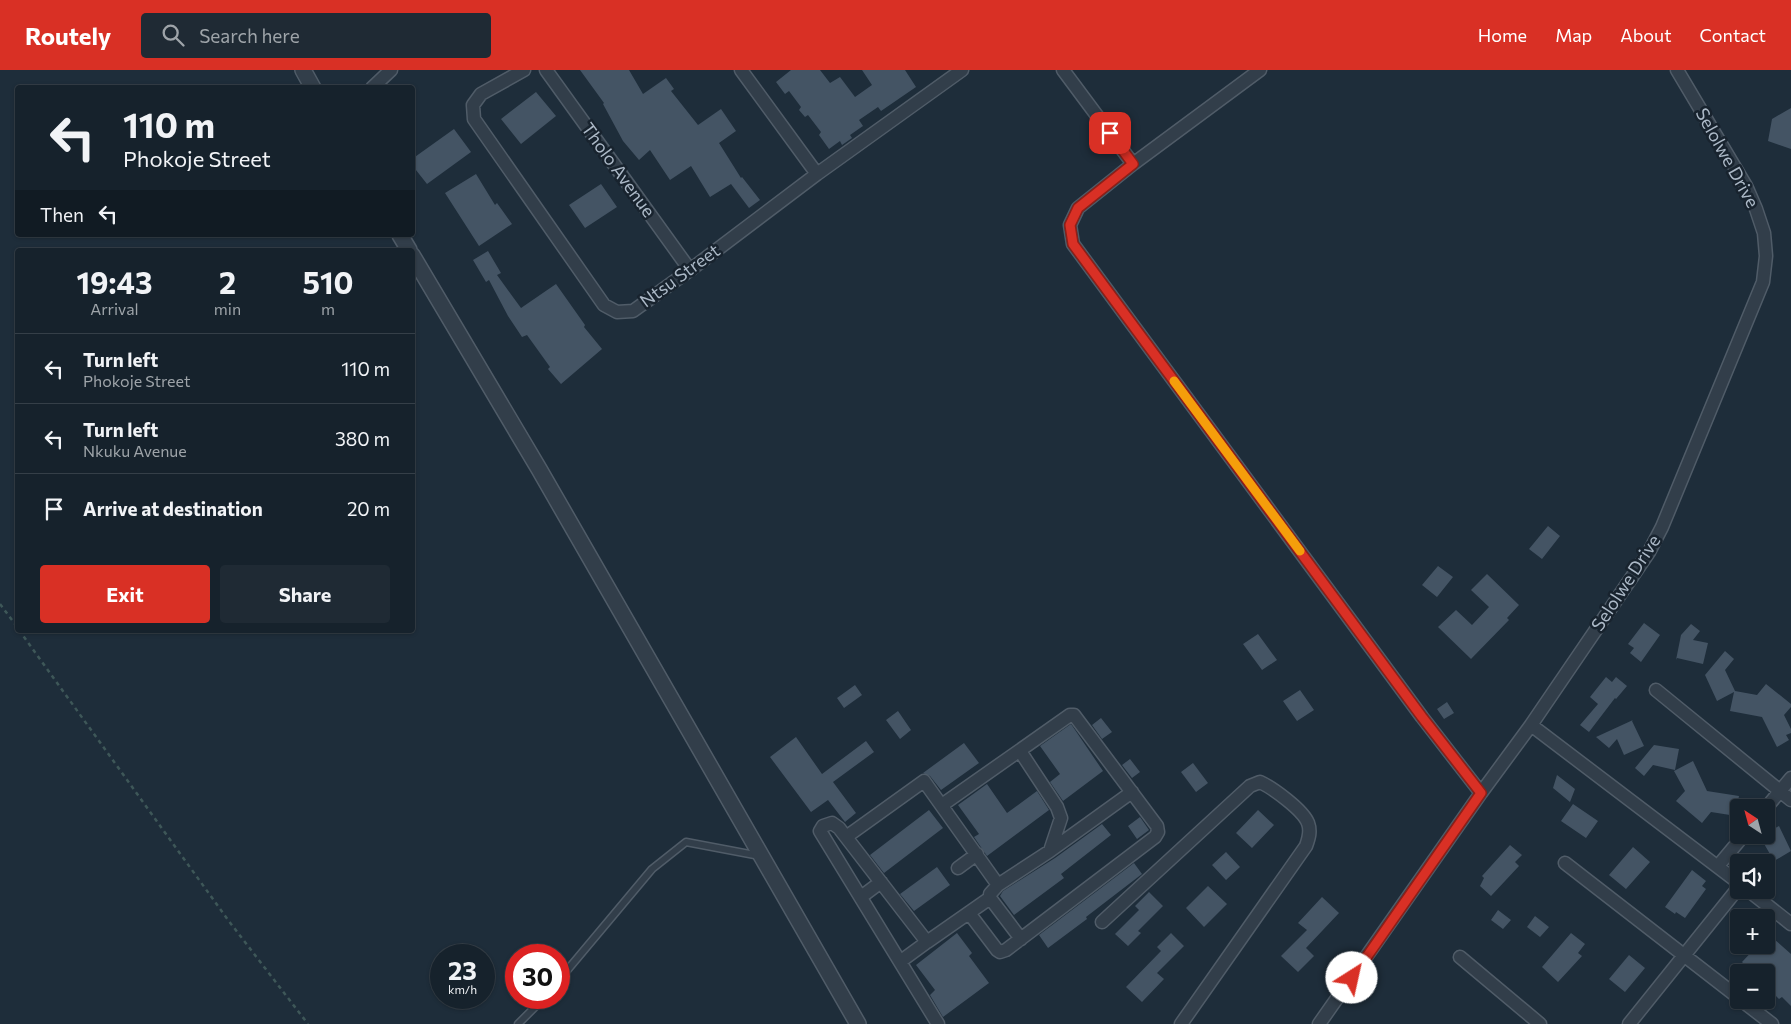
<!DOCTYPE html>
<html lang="en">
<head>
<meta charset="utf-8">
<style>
  body { margin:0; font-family:Commissioner,sans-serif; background:#1f2a34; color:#f1f3f6; height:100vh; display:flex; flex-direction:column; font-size:19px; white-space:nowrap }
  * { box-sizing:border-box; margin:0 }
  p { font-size:16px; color:#9ea4a9 }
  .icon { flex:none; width:28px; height:28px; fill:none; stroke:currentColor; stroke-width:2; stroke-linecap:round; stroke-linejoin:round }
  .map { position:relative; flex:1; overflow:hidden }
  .sheet { position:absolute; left:15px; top:178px; width:400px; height:385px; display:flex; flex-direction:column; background:#16222c; border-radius:5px; box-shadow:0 1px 4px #0004,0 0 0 1px #353f48 }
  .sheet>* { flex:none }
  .guide { position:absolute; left:15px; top:15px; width:400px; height:152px; border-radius:5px; box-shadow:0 1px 4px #0004,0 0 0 1px #353f48; background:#16222c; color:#f1f3f6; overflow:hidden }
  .needle { width:32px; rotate:324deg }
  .buttons { position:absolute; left:1730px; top:729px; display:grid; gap:10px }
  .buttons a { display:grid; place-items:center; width:45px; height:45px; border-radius:5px; background:#16222c; box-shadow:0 1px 4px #0004,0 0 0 1px #353f48; font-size:25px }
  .speed { position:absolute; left:430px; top:874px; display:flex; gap:10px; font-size:25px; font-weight:700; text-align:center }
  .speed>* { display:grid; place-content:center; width:65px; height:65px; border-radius:50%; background:#16222c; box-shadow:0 1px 4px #0004,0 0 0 1px #353f48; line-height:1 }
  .speed small { font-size:12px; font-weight:400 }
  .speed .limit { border:8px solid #d22; background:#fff; color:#111 }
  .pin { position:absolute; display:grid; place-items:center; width:42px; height:42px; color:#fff; margin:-21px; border-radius:10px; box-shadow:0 2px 8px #0006 }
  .me { position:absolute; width:55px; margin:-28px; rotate:35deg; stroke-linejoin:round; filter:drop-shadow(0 0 4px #0008) }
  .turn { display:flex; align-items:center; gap:18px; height:105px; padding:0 25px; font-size:22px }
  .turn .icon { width:65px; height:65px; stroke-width:2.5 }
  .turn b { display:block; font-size:35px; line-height:42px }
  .then { display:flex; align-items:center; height:48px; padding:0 25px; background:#0003; gap:10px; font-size:19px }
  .eta { display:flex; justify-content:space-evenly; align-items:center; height:85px; text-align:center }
  .eta b { font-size:30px; font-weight:700; line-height:35px }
  .action { display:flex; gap:10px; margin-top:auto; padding:10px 25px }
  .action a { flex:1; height:58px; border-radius:5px; background:#d93025; color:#fff; font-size:20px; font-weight:700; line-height:58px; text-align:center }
  .action a+a { background:#1f2a34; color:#f1f3f6 }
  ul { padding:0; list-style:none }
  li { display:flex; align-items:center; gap:15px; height:70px; padding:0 25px; border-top:1px solid #353f48 }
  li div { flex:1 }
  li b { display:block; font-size:19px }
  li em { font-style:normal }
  header { display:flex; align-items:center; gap:30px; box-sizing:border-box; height:70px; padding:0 25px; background:#d93025; color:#fff }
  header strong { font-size:24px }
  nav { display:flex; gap:28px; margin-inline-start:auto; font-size:18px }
  .search { width:350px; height:45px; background:#1f2a34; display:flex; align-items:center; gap:12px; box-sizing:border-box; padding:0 18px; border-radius:5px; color:#9ea4a9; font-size:19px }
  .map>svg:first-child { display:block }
  .building { fill:#445464 }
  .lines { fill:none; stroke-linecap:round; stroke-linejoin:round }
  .service-casing { stroke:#505c68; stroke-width:9 }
  .minor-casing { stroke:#505c68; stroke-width:15 }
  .tertiary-casing { stroke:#505c68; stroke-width:18 }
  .path { stroke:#3e5758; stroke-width:2.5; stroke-dasharray:4 4; stroke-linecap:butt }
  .service { stroke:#323e4a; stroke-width:6 }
  .minor { stroke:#323e4a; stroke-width:12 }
  .tertiary { stroke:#323e4a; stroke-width:15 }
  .route-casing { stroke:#8d1f18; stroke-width:12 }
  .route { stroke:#d93025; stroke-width:9 }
  .slow { stroke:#f59e0b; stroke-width:9 }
  .labels { text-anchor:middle; stroke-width:5; stroke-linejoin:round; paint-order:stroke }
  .street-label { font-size:18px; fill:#acb9c7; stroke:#18232e }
</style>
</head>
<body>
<header>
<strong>Routely</strong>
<div class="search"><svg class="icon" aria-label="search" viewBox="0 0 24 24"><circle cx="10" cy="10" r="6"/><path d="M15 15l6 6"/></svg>Search here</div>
<nav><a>Home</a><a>Map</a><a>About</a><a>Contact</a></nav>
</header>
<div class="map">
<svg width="1791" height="954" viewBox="0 0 1791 954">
  <rect width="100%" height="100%" fill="#1e2d3a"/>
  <path class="building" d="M580,0H629L643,24L666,8L674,19L671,21L698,55L721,39L736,61L719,73L741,108L742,107L760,130L749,138L731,114L710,127L691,96L670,110L650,80L639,90L623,71L603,34L604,33Z
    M791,0H820L830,13L840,7L855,27L872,15L862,0H905L916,17L881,41L878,37L859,50L863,56L850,65L852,68L842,75L840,71L829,79L819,65L821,62L808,45L805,47L799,40L801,37L789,21L785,24L776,12Z
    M536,22L556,46L521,74L501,49Z
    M1791,38V79L1768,71L1772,49Z
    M454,59L471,82L427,114L412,95V89Z
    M476,104L495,135L497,133L512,154L479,176L445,123Z
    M601,114L617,137L585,158L569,135Z
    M488,181L501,203L497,205L521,238L556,214L585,255L584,257L602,279L561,314L548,299L550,297L527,265L522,267L508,246L489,210L486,212L473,190Z
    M1548,456L1560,466L1542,489L1529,479Z
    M1438,496L1453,507L1437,527L1422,515Z
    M1487,504L1519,535L1507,548L1509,550L1471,589L1438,557L1456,540L1472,555L1489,537L1471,520Z
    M1644,553L1660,565L1641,592L1630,583L1634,578L1628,574Z
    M1691,554L1700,561L1693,570L1708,573L1703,594L1677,588L1676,590L1681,565Z
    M1258,564L1277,590L1262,600L1243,574Z
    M1725,581L1734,589L1725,600L1735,621L1757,625L1766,614L1791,634V637L1784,645L1791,659V663L1786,665L1789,670L1777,677L1762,647L1730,641L1734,622L1717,631L1705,605Z
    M1606,607L1612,612L1616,607L1627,616L1616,629L1615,628L1589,662L1580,655L1598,634L1590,627Z
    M855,615L862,625L844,638L837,628Z
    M1300,620L1314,640L1297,651L1283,631Z
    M1447,632L1454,643L1444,649L1437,639Z
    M898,641L911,660L900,669L886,650Z
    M1101,648L1112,662L1102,669L1092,655Z
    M1633,650L1632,651L1644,676L1624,685L1617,669L1609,678L1596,667Z
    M1071,654L1103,701L1063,731L1050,712L1060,704L1040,676Z
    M796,667L822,704L866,671L874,682L833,712L856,743L845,752L828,730L811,742L770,687Z
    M964,673L979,693L941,720L930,706L923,703Z
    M1654,675L1679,679L1675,700L1653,695L1644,706L1635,698Z
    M1130,689L1140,702L1132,708L1122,695Z
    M1693,691L1707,721L1739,726L1736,741L1731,740L1730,745L1711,742L1702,753L1676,731L1685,721L1674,701Z
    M1193,693L1208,713L1196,722L1181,702Z
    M1557,705L1575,719L1570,732L1553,718Z
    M987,714L1007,743L1037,721L1049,740L987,786L974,767L979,764L958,735Z
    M1573,734L1598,751L1586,768L1561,751Z
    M929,740L943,758L884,803L870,785Z
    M1258,740L1274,755L1252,778L1236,763Z
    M1140,747L1149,760L1137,769L1128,756Z
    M1102,754L1111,765L1061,804L1064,808L1014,845L1000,826L1003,821L1055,788Z
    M1779,756L1791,781L1774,791L1763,772L1769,768L1766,763Z
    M1510,775L1522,785L1515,792L1519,796L1491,826L1480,816L1484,808L1482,806Z
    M1633,777L1650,792L1626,819L1609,805Z
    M1226,782L1240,797L1226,810L1212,795Z
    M1134,793L1142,804L1086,847L1087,849L1048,878L1039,865Z
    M937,797L950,815L914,841L900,824Z
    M1692,800L1706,811L1702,816L1706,819L1685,848L1676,842L1675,844L1665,837Z
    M1208,816L1227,834L1204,857L1186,838Z
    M1149,822L1163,836L1138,861L1141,863L1128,876L1115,864L1139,840L1135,836Z
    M1322,827L1339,843L1306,878L1314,886L1298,902L1281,886L1307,860L1298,853Z
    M1498,840L1511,850L1503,859L1491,850Z
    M1535,846L1549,857L1540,867L1527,857Z
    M1766,862L1791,884V936L1782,927L1779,929L1766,916V902H1741L1746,896L1742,892L1758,875H1766Z
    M957,863L972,883L969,886L989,913L943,947L930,925L935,920L916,895Z
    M1171,863L1184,876L1157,903L1164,909L1142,932L1126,917L1161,881L1157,877Z
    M1571,863L1585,874L1578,883L1582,886L1558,912L1542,897Z
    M1629,885L1645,898L1625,922L1609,909Z"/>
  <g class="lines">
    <defs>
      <path id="service" d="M559,910L652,799L686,772L760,786
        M518,954L544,928"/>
      <path id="minor" d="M524,0L481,24L473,35L474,49L604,235L617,242L633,241L690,200L817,104L962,0
        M546,0L690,200
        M741,0L817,104
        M1063,0L1133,94
        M1260,0L1133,94L1078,138L1070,155L1073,174L1422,647L1481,723
        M372,18L391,0
        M1656,620L1791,730
        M1531,655L1739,813
        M1020,681L1057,737L1061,748L1050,781
        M942,735L1070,645H1074L1157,756L1158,762L1155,767L1006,880L1000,882L997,880L969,843
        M1766,738L1791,708
        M846,767L924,711L998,815
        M1565,793L1739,928
        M1718,796L1744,765
        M958,798L977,784
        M1748,820L1791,854
        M861,827L881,812
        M1102,852L1250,716L1260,712C1273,718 1303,740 1308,753C1311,761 1309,768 1306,776L1181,954
        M1021,869L990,828V824L998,815L1050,781L1132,722
        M1460,887L1540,954
        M901,891L927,872
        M1741,930L1772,954
        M938,954L820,761L823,756L832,753L839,758L927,872L990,828
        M1319,954L1481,723L1531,655L1649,482L1662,457L1763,212L1766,186L1764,163L1756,139L1746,116L1677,0
        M1629,954L1739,817"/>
      <path id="tertiary" d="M303,0L313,18
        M400,165L409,180
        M412,185L539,399L858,954"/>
    </defs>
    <use href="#service" class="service-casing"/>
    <use href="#minor" class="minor-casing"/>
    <use href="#tertiary" class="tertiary-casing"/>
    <path class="path" d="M0,534L18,558
      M19,560L228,850L308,954"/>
    <use href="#service" class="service"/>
    <use href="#minor" class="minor"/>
    <use href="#tertiary" class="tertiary"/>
  </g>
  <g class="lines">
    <defs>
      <path id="route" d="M1110,63L1133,94L1078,138L1070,155L1073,174L1422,647L1481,723L1352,908"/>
    </defs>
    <use href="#route" class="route-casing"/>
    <use href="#route" class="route"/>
    <path class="slow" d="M1174,311L1300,481"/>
  </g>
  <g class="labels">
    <g class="street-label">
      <text transform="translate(1727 88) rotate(61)" y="6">Selolwe Drive</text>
      <text transform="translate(618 100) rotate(54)" y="6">Tholo Avenue</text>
      <text transform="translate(680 206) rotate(-36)" y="6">Ntsu Street</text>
      <text transform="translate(1626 513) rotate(-57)" y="6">Selolwe Drive</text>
    </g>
  </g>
</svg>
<div class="buttons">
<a><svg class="needle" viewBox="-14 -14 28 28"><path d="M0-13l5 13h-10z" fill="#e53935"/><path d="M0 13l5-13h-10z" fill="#9ea4a9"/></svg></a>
<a><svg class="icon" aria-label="sound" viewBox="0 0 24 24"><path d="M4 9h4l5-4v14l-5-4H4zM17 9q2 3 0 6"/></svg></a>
<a>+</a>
<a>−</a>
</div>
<div class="speed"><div>23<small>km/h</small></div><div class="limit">30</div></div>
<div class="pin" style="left:1110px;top:63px;background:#d93025"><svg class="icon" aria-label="arrive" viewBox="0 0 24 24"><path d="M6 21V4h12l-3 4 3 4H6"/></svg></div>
<svg class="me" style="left:1352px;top:908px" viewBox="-20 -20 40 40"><circle r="19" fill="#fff"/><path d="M0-13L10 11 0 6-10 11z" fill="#d93025"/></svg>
<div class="guide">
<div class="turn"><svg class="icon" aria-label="left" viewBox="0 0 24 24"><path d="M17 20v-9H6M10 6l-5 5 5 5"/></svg><div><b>110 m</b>Phokoje Street</div></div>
<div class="then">Then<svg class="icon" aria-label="left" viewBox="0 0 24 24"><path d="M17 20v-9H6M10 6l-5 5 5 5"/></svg></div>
</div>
<section class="sheet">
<div class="eta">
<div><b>19:43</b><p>Arrival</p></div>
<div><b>2</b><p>min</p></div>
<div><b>510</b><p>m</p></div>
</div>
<ul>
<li><svg class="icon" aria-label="left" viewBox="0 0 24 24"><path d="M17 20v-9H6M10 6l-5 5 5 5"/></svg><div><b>Turn left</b><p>Phokoje Street</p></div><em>110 m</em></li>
<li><svg class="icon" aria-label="left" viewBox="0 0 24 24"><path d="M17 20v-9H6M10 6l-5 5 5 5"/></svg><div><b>Turn left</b><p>Nkuku Avenue</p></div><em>380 m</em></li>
<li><svg class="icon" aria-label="arrive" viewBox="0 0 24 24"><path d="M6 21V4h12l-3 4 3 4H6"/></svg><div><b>Arrive at destination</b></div><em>20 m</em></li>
</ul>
<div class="action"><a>Exit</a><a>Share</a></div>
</section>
</div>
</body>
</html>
